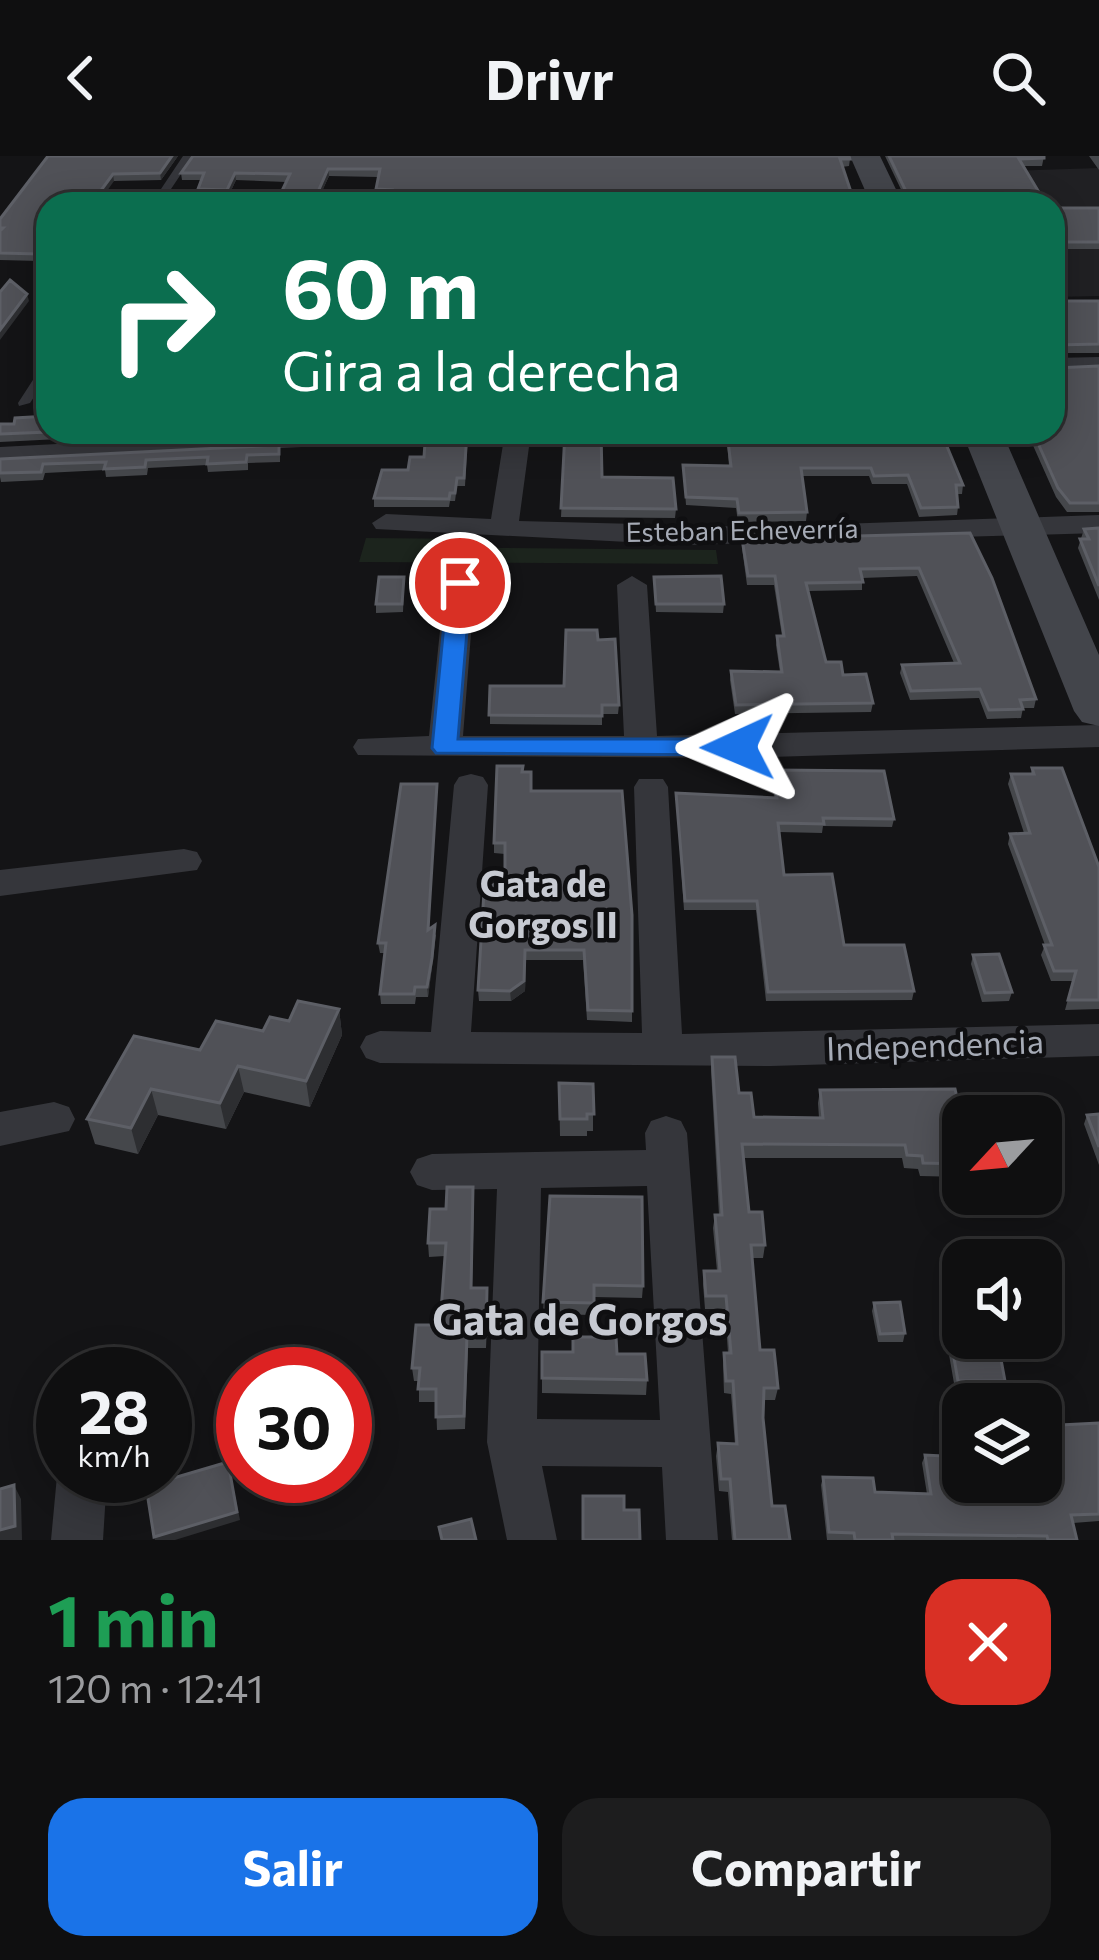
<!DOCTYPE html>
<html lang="es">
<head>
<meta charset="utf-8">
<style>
  body { margin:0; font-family:Commissioner,sans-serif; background:#1d1d1e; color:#f1f3f6; height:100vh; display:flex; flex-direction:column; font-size:45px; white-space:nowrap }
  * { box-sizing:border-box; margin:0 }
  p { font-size:39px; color:#9b9c9f }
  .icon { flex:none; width:66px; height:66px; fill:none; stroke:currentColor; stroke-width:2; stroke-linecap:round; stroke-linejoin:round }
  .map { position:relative; height:1384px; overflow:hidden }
  .details { display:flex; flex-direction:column; background:#0f0f10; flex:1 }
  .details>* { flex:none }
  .guide { position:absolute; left:36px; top:36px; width:1029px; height:252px; border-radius:36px; box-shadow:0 6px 30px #0003,0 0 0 3px #2f2f30; background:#0b6e4f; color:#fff; overflow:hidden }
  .needle { width:78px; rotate:244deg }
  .fabs { position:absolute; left:942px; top:939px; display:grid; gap:24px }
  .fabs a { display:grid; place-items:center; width:120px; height:120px; border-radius:24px; background:#0f0f10; box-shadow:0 6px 30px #0003,0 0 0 3px #2f2f30; font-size:60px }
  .speed { position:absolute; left:36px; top:1191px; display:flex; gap:24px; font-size:60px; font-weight:700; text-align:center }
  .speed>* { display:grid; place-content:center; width:156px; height:156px; border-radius:50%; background:#0f0f10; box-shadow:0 6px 30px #0003,0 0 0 3px #2f2f30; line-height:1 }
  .speed small { font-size:30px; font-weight:400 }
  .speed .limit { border:18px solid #d22; background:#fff; color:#111 }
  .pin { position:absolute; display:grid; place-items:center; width:102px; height:102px; color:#fff; margin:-51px; border:6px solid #fff; border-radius:50%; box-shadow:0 3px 12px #0007 }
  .me { position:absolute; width:132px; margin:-66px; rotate:269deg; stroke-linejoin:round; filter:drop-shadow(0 0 9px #0008) }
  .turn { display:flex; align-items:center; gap:42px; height:252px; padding:0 48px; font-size:54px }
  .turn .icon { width:156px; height:156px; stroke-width:2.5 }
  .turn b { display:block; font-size:84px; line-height:102px }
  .round { display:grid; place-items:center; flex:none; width:126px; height:126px; border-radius:36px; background:#1d1d1e }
  .head { display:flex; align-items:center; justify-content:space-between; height:204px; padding:0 48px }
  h1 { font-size:72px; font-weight:700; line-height:90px; color:#1e9e55 }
  .cta { display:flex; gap:24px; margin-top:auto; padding:24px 48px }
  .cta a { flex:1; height:138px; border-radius:36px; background:#1a73e8; color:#fff; font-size:48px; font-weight:700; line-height:138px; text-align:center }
  .cta a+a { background:#1d1d1e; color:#f1f3f6 }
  header { display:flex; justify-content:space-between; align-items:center; height:156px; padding:0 48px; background:#0f0f10; font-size:54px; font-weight:700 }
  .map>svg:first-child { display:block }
  .built { fill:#202023 }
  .green { fill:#1c241d }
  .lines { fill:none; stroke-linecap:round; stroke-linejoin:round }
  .lane { fill:#35363b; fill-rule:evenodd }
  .street { fill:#35363b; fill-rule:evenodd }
  .secondary { fill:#43454b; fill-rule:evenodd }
  .wall { fill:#45474b }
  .shaded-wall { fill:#2d2e31 }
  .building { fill:#505157; stroke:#5d5f66; stroke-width:3 }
  .route { fill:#1a73e8; stroke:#114b97; stroke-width:3 }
  .labels { text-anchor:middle; stroke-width:9; stroke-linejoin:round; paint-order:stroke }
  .far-street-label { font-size:27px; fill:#a6abb6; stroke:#0f0f11 }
  .street-label { font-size:33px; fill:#a6abb6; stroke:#0f0f11 }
  .neighbourhood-label { font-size:36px; font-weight:bold; fill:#c7cad2; stroke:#0f0f11 }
  .near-neighbourhood-label { font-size:42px; font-weight:bold; fill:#c7cad2; stroke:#0f0f11 }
</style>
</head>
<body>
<header><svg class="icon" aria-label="back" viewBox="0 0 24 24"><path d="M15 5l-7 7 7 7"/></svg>Drivr<svg class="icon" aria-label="search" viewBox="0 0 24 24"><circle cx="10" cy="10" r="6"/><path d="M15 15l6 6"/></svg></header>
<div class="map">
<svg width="1099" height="1384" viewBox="0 0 1099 1384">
  <rect width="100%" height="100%" fill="#141416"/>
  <path class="built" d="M1099,12V140L1053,141V48H1000L982,16Z"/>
  <path class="green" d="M366,382L476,383L498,392L716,394L718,408L359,406Z"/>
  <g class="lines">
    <path class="lane" d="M183,0H193L161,48H151Z
      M48,206V220L30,247L19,250L18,247L42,210Z"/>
    <path class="street" d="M1099,201V215L1053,216V202Z
      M284,276H368L371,280L358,288L0,307V291Z
      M505,276H531L519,365L755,371L1099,359V377L686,389L376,373L372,367L386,358L491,363Z
      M460,418L475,427L463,580H624L617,429L632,420L647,429L657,580L1099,569V591L738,602L358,599L353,591L358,583L429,580L445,427Z
      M471,618L483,621L488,629L471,876L642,877L634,631L639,623H663L668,631L682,878L1099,868V900L771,910L380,907L366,902L360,891L366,880L380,875L431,876L454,629L459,621Z
      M184,693L197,696L202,705L197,714L0,740V714Z
      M54,946L69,951L75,963L69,975L0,990V956Z
      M666,960L681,965L687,977L718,1384H666L662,1311L542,1310L557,1384H507L487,1286L497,1033L432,1034L417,1029L410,1016L417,1003L432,998L646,994L645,977L651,965ZM647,1030L660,1264L537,1263L541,1032Z
      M63,1305V1320H107L103,1384H51L57,1320Z"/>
    <path class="secondary" d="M850,0H880L903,48H871Z
      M962,276H1002L1099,499V570L1082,566L1074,555Z"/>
  </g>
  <path class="wall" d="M48,0H178L161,24L114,25L48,48L40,105L0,104V63Z
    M193,0L850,3L849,10L589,45L532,44L531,48H388L390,41H376L378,21L329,20L317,46H281L280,39L286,26L236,24L228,41L199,40L198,33L201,24H182L181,17Z
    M885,0H1044L1042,10H1023L1046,48H908Z
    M1089,0H1099V14Z
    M1053,52H1099V93H1053Z
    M1053,131L1061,145H1099V197H1053Z
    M1099,210V356H1067L1056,341L1027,276H1053L1055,212Z
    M0,268H14L48,276H199L0,286Z
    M468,276L465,330H457L455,345H450L449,351H374V342L424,301L431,287Z
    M565,276L602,321L676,353L675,362L561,361Z
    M726,276H941L963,329L962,338H957L958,351L957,359L919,361L907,328H872L869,320H802L807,356L806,365L738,366L736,352L686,349L683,309L729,310Z
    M280,297V306L248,307V314L208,316L207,309L148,312L147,319L106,321L105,314L45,317L43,324L1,326L0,321V303Z
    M1099,372V444L1078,392L1084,373Z
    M970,377L1036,543L1034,552H1023L1021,562L987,563L979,542L910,544L900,517L902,509L954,507L917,420L862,422V434L808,435L826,506L843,519L873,547L871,556L735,558L730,524L731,515L780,516L776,489L777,480H782L774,429H747L742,392V383Z
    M654,421L724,448L723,457L656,456Z
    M404,429L403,456L376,457V448Z
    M598,484L619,549L618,558H602V569L490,568V530H564Z
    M1032,612L1099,711V853L1065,854L1073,825H1051L1041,799L1045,789L1008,688L1010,678L1024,677L1008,628L1011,618H1031Z
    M773,614L894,663L892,671L823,670L822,677L779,676L784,719L844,789L914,835L912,844L766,845L756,754H684L676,637L774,641L772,623Z
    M522,616L531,635L632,759V866L587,864L583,804H526L525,835L511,845H479L478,834L505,721V698L494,697V687Z
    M437,628L429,773L436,779L428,841H416L415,848H381L380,838L385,797H380L378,787Z
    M973,799L1012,836L1009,845L982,846L971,808Z
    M339,853L342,879L310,951L244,936L226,973L158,959L138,998L95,988L87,963L200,894L263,875L289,865Z
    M712,901L739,937L754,961L819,962L818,947L820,934L963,968V1021L920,1020L918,1013L904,1012L902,1002H744L749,1056L765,1089L763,1102H752L760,1194L778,1232L775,1244H764L763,1262L772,1350L790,1384H732L728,1336L719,1335L716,1300L718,1287L735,1288L731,1238L724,1237L723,1209L724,1197H728L725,1153H705L703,1128L704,1115H717L713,1072L715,1059H719L711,914Z
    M559,927L593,928V975H587V980H560Z
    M1099,958V1009L1084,968L1087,959Z
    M550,1040L643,1130L642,1142L594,1141V1159L543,1158Z
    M474,1045L472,1132L488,1145L486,1192H468L465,1273L437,1274L436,1246H419V1225H414L412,1212L440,1169L445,1100L429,1101L428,1087L446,1053Z
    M874,1147L905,1177L903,1186H878L872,1155Z
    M950,1179L1005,1225L1002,1233H955L947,1187Z
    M542,1196L617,1198L647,1224L646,1239L542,1237Z
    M1099,1267V1365L1073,1367L1077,1384H827L821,1329L823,1321L875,1336L927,1338L922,1307L925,1299L1041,1326Z"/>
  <path class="shaded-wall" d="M172,0H178L161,24L160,17Z
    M328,13L329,20L317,46V38Z
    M235,17L236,24L228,41L227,34Z
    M113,18L114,25L98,48H91Z
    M48,86V96L40,105L39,98Z
    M27,138L29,145L0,184V174Z
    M435,769L432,812L428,841L427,831Z
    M526,804L525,835L511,845L510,835Z
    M339,853L342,879L310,951L306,925Z
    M238,910L244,936L226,973L220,947Z
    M151,933L158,959L138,998L131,972Z
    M230,1314L240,1364L175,1384H155L154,1381Z
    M14,1329L21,1343L22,1384H0V1374Z"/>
  <path class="building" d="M48,0H172L160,17L113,18L91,48H48V86L39,98L0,97V75L3,72H0V63Z
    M193,0H849L850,3H840L855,48H588L589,38L531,37L529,48H388L392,34L376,33L380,13H328L317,38L280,39L290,18L235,17L227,34L198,33L204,17H181Z
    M889,0H1044V2L1019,3L1046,48H912Z
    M1053,52H1099V86H1053Z
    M10,124L27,138L0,174V136Z
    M1053,131L1061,145H1099V188L1055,189L1053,191Z
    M1053,205L1055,212L1099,210V347H1070L1058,332L1033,276H1053Z
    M48,260V276L0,278V268H14L15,262Z
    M432,276H467L464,322H457L455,337H450L449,343L374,342L382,314H408L410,301H424L425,287H431Z
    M565,276H601L602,321L673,322L676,353L561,352Z
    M727,276H941L963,329H956L958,351L921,352L908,319L874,320L871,312H801L807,356L739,357L737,343L686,341L683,309L731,310Z
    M279,289V298L247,299L246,306L207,308L208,301L146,304L145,311L104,313L106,306L43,308L41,316L0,317V303Z
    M1099,372V430L1080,383H1089L1084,373Z
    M970,377L992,422L1036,543L1020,544L1023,553L989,554L980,533L911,535L902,509L960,507L919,412L860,413L863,426L806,427L826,506H841L843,519L866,518L873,547L736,549L731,515L782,516L777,480H784L775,420H748L742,383Z
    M721,420L724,448H656L654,421Z
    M379,421H404L402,448H376Z
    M566,474H597L598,484L615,483L619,549H602V560L489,559L490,530H564Z
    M497,610H523L522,616H531V635H622L632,759V855L588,854L584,794H525L524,825L510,835L478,834L484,735L505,721V687H494Z
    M1032,612H1062L1099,711V844H1068L1076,815H1054L1044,789H1052L1010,678L1030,677L1011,618H1034Z
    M773,614L884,615L894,663L823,662L824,668L778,667L784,719L832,718L844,789H904L914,835L768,836L757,745H685L676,637L777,642Z
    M401,628H437L428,774L435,769L432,802L427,831H415L414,838H380L386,787H378Z
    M999,798L1012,836L985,837L973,799Z
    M298,845L339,853L306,925L238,910L220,947L151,933L131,972L87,963L134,880L200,894L216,865L263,875L270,861L289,865Z
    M712,901H735L739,937H751L754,961L823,962L820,934L955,933L963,968V1008L923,1007L922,1000L907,999L905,989L742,988L749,1056H762L765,1089H751L760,1194H774L776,1212L778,1232H764L763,1262L772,1350H785L790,1384H735L730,1323H721L718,1287L737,1288L733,1225H726L724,1197H731L726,1140H706L704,1115H720L715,1059H722Z
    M559,927L593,928L594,958H587V963H560Z
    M1099,958V991L1087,959Z
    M447,1031H473L471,1132H487L486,1179H467L464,1260L436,1261V1233H418L420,1212H412L416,1169H440L446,1087H428L430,1053H446Z
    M550,1040L642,1041L643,1130L594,1129V1147L543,1146Z
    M900,1146L905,1177L880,1178L874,1147Z
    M950,1179H963V1182H997L1005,1225H958Z
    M573,1181H616L617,1198H645L647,1224L542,1222V1196H573Z
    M1099,1267V1358L1071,1359L1077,1384H1048L1047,1380L892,1378L893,1384H855L854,1377L829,1376L823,1321L873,1322L875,1336L931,1338L925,1299L963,1301V1326H1041V1270Z
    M228,1306L237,1356L154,1381L146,1330Z
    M14,1329L15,1370L0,1374V1333Z
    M583,1340H624V1354H639L640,1384H583Z
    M471,1363L476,1384H442L439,1371Z"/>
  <path class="route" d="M460,420L471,427L458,583H738L751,591L738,599L436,597L432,592L448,427Z"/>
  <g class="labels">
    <g class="far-street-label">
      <text transform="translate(742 375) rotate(-1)" y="9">Esteban Echeverría</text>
    </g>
    <g class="street-label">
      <text transform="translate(935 889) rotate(-2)" y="12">Independencia</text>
    </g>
    <g class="neighbourhood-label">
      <text x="543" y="741">Gata de<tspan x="543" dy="41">Gorgos II</tspan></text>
    </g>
    <g class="near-neighbourhood-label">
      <text x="580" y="1179">Gata de Gorgos</text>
    </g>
  </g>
</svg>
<div class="fabs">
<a><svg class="needle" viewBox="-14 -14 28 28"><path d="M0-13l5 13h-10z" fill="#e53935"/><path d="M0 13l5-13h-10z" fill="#9b9c9f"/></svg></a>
<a><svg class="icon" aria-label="sound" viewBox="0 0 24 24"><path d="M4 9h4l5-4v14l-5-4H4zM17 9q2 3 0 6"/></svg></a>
<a><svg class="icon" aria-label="layers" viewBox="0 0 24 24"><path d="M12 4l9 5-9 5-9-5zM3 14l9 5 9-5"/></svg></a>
</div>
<div class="speed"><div>28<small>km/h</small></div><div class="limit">30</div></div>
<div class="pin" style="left:460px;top:427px;background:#d93025"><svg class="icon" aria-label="arrive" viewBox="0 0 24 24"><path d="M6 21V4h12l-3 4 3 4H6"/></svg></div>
<svg class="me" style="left:738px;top:591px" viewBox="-20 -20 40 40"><path d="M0-17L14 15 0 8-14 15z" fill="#1a73e8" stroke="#fff" stroke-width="4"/></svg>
<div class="guide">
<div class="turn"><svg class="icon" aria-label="right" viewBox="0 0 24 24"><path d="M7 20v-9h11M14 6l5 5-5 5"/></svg><div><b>60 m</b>Gira a la derecha</div></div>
</div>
</div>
<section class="details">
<div class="head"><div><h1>1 min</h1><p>120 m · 12:41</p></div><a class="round" style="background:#d93025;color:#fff"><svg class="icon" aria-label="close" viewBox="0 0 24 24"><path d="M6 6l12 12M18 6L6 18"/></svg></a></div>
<div class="cta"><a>Salir</a><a>Compartir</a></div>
</section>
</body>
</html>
